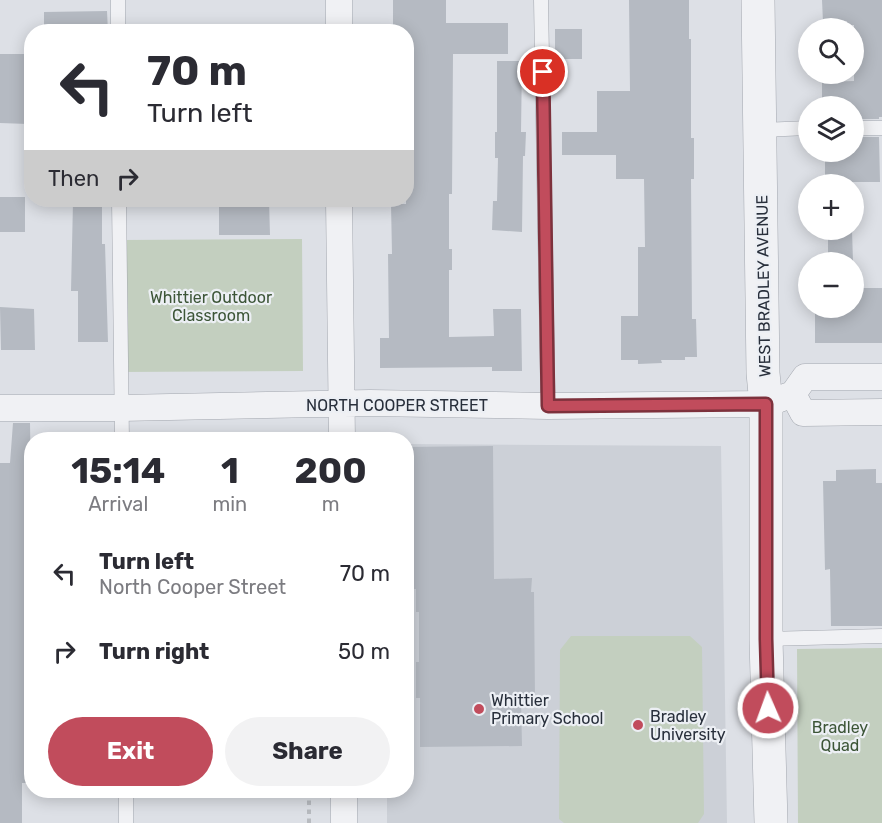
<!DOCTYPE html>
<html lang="en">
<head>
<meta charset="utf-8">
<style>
  body { margin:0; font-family:Rubik,sans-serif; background:#f2f2f3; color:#2b2b33; height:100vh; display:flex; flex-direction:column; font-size:22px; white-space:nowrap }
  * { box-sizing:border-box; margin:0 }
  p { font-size:20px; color:#7c7c81 }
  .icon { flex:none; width:33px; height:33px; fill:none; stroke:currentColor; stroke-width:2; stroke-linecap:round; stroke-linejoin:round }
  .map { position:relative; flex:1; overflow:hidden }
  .drawer { position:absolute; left:24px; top:432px; width:390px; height:366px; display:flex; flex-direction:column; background:#fff; border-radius:24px; box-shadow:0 3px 15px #0003 }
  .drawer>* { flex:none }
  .banner { position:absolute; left:24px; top:24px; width:390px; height:183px; border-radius:24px; box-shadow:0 3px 15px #0003; background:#fff; color:#2b2b33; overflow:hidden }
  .buttons { position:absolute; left:798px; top:18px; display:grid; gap:12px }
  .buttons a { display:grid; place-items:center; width:66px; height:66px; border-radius:50%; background:#fff; box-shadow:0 3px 15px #0003; font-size:30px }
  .pin { position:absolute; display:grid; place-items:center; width:51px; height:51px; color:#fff; margin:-26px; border:3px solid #fff; border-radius:50%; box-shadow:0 2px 6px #0007 }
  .me { position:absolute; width:66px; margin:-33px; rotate:358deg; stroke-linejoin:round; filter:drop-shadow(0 0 4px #0008) }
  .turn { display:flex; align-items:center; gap:21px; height:126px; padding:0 24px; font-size:27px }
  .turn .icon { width:78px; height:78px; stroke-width:2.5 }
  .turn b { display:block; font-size:42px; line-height:51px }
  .then { display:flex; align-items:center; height:57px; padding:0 24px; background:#0003; gap:12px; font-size:22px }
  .eta { display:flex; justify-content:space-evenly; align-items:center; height:102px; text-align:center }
  .eta b { font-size:36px; font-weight:700; line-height:42px }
  .button { display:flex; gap:12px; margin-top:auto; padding:12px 24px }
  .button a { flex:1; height:69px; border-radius:36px; background:#c14c5c; color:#fff; font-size:24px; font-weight:700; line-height:69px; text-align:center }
  .button a+a { background:#f2f2f3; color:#2b2b33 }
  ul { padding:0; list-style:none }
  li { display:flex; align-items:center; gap:18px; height:78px; padding:0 24px }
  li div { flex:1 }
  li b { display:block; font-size:22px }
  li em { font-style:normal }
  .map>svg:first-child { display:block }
  .built { fill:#ccd0d7 }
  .green { fill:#c3cfbf }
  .building { fill:#b5bac2 }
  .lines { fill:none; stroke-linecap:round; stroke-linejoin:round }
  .service-casing { stroke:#a3a7af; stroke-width:15 }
  .minor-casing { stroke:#a3a7af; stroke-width:27 }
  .tertiary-casing { stroke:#a3a7af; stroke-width:34 }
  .path { stroke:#b8bbc0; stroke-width:4; stroke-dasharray:4.5 4.5; stroke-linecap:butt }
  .service { stroke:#f0f1f4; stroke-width:14 }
  .minor { stroke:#f0f1f4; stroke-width:26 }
  .tertiary { stroke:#f0f1f4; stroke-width:33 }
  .route-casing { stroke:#7d313c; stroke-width:15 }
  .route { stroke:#c14c5c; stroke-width:10 }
  .poi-dot { fill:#c14c5c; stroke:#eceff4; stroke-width:2 }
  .labels { text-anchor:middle; stroke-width:4.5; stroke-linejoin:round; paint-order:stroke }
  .street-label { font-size:16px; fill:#282f3b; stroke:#eceff4 }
  .park-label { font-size:16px; fill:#3c5537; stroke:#eceff4 }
  .poi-label { font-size:16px; fill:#282f3b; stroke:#eceff4; text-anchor:start }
</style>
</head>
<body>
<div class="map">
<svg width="882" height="823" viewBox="0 0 882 823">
  <rect width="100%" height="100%" fill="#dde0e6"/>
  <path class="built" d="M407,444L721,446L727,823H387V791L406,790Z"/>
  <path class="green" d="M302,239L303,371L120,372V240Z
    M571,636H690L702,647L704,814L698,823H564L559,819L560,650Z
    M882,648V823H798L797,649Z"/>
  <path class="building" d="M393,0H446V23H508V54H453L452,194H449V249H452V270H449V337L494,336L493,309H521L522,371H492V367L380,368V338H389L388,254H392L391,204H406V31H393Z
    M629,0H689V39H691V138H694V179H691L692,319H696L697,357H685V360H661L662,363L638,364V360H621V316H638V247H645L644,179H616V155H562V132H597V91H630Z
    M822,0H882V117H879V119H854V106H822V82L854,81V25H846L847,21L823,22Z
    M107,11L108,32H44V12Z
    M555,29H582V59H555Z
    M0,54H32V91H27L28,124L0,123Z
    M497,61H522L521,132H526L525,156H523L522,232L492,230L493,201H497L498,158H495V132H497Z
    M854,137H879L880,182H825V152H854Z
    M0,197H25V232H0Z
    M219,200H269L270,235H219Z
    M73,202H102V244H105L108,342H78V291H71Z
    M828,230H852L853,262H828Z
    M854,288H882V343H815V308H854Z
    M0,307L34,309L35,350H1Z
    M13,423H30L32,550H27L29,622H32V658L25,657L26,700H32V761H29L30,783H22V823H0V463H10Z
    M493,446L494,579L532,578L531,592H534L535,699H521L522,746L420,747V698H416V662H419V612H416V589H407L406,447Z
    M876,469V483H882V626H831L830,569L825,570L823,481H836V470Z"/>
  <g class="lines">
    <defs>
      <path id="service" d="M118,0V32
        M541,0L548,406
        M854,128H882
        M761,130L808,128
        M119,200L122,440
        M766,639L882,636
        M126,790V823"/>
      <path id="minor" d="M339,0V32
        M339,200L342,440
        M793,394L803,413L882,412
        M0,408H121L370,403L548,406L766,404L793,394L805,377H882
        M344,790V823"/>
      <path id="tertiary" d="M758,0L763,373L766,404V639L771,823"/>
    </defs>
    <use href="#service" class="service-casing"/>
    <use href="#minor" class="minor-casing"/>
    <use href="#tertiary" class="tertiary-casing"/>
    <path class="path" d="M309,823V790"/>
    <use href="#service" class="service"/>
    <use href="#minor" class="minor"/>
    <use href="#tertiary" class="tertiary"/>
  </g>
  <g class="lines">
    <defs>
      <path id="route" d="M543,72L548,406L766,404V639L768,708"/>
    </defs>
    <use href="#route" class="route-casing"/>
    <use href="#route" class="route"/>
  </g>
  <g class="poi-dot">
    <circle cx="479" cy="709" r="6"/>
    <circle cx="638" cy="725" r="6"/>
  </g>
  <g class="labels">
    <g class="street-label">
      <text transform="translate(763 286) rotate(-91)" y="6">WEST BRADLEY AVENUE</text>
      <text x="397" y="411">NORTH COOPER STREET</text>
    </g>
    <g class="park-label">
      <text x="211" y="303">Whittier Outdoor<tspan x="211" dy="18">Classroom</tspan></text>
      <text x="840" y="733">Bradley<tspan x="840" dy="18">Quad</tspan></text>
    </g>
    <g class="poi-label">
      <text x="491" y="706">Whittier<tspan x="491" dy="18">Primary School</tspan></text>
      <text x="650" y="722">Bradley<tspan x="650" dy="18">University</tspan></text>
    </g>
  </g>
</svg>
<div class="buttons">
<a><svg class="icon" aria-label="search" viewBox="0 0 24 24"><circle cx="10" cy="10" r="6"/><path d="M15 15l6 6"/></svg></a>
<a><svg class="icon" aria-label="layers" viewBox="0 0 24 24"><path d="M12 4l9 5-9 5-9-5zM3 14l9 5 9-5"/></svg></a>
<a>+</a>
<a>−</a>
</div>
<div class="pin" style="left:543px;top:72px;background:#d93025"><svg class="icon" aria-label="arrive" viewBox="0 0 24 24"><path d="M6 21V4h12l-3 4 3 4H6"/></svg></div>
<svg class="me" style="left:768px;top:708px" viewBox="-20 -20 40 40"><circle r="17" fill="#c14c5c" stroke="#fff" stroke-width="3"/><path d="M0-11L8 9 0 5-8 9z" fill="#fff"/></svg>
<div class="banner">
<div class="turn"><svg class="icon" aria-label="left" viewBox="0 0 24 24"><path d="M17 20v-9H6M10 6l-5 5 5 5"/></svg><div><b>70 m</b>Turn left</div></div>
<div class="then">Then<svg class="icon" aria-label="right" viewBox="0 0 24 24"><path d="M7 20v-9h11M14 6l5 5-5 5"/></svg></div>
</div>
<section class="drawer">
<div class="eta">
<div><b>15:14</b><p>Arrival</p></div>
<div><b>1</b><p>min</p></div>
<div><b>200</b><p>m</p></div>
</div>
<ul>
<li><svg class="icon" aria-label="left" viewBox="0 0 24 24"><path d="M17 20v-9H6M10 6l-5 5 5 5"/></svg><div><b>Turn left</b><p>North Cooper Street</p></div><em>70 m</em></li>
<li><svg class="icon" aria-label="right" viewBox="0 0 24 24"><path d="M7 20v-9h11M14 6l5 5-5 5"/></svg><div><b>Turn right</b></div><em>50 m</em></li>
</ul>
<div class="button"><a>Exit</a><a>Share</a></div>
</section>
</div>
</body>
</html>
